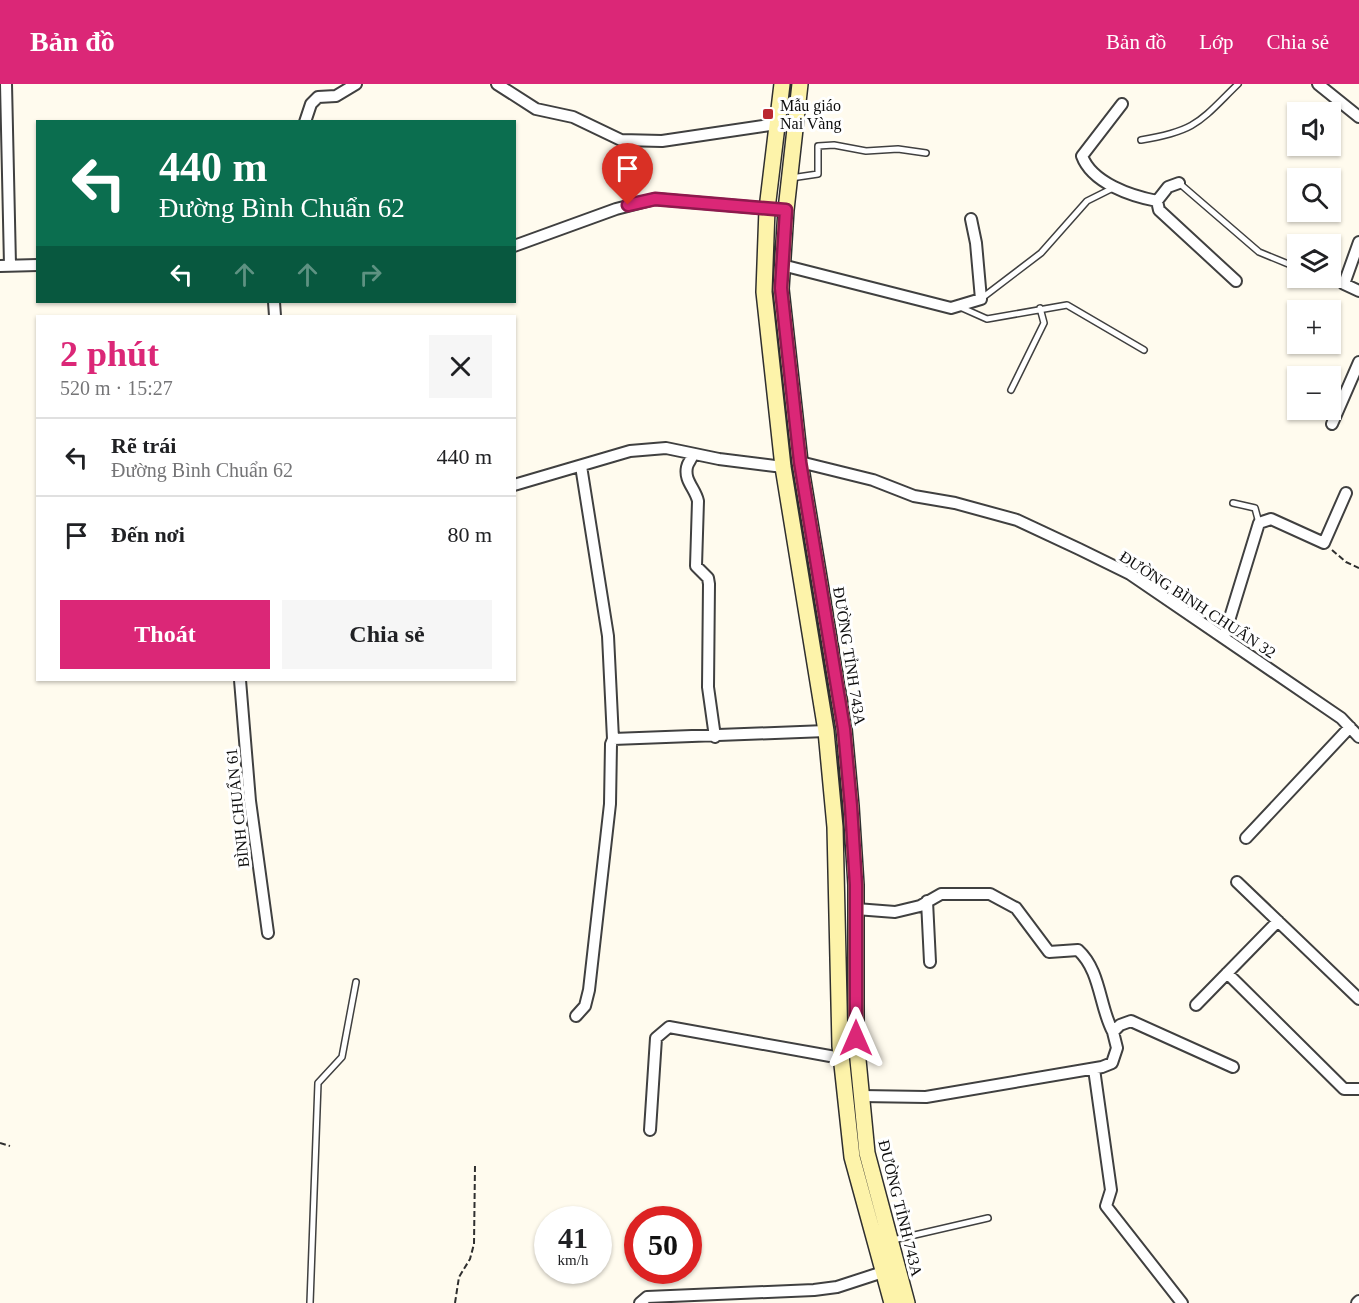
<!DOCTYPE html>
<html lang="vi">
<head>
<meta charset="utf-8">
<style>
  body { margin:0; font-family:"Times New Roman",serif; background:#f6f6f6; color:#202124; height:100vh; display:flex; flex-direction:column; font-size:22px; white-space:nowrap }
  * { box-sizing:border-box; margin:0 }
  p { font-size:20px; color:#757577 }
  .icon { flex:none; width:33px; height:33px; fill:none; stroke:currentColor; stroke-width:2; stroke-linecap:round; stroke-linejoin:round }
  .map { position:relative; flex:1; overflow:hidden }
  .side { position:absolute; left:36px; top:231px; width:480px; height:366px; display:flex; flex-direction:column; background:#fff; border-radius:0px; box-shadow:0 2px 4px #0004 }
  .side>* { flex:none }
  .guide { position:absolute; left:36px; top:36px; width:480px; height:183px; border-radius:0px; box-shadow:0 2px 4px #0004; background:#0b6e4f; color:#fff; overflow:hidden }
  .fabs { position:absolute; left:1287px; top:18px; display:grid; gap:12px }
  .fabs a { display:grid; place-items:center; width:54px; height:54px; border-radius:0px; background:#fff; box-shadow:0 2px 4px #0004; font-size:30px }
  .speed { position:absolute; left:534px; top:1122px; display:flex; gap:12px; font-size:30px; font-weight:700; text-align:center }
  .speed>* { display:grid; place-content:center; width:78px; height:78px; border-radius:50%; background:#fff; box-shadow:0 2px 4px #0004; line-height:1 }
  .speed small { font-size:15px; font-weight:400 }
  .speed .limit { border:9px solid #d22; background:#fff; color:#111 }
  .pin { position:absolute; display:grid; place-items:center; width:51px; height:51px; color:#fff; margin:-62px -26px; border-radius:50% 50% 50% 0; rotate:-45deg; box-shadow:0 0 6px #0007 }
  .pin .icon { rotate:45deg }
  .me { position:absolute; width:66px; margin:-33px; rotate:0deg; stroke-linejoin:round; filter:drop-shadow(0 0 4px #0008) }
  .turn { display:flex; align-items:center; gap:21px; height:126px; padding:0 24px; font-size:27px }
  .turn .icon { width:78px; height:78px; stroke-width:2.5 }
  .turn b { display:block; font-size:42px; line-height:51px }
  .lanes { display:flex; align-items:center; height:57px; padding:0 24px; background:#0003; justify-content:center; gap:30px; direction:ltr }
  .lanes .off { opacity:.35 }
  .round { display:grid; place-items:center; flex:none; width:63px; height:63px; border-radius:0px; background:#f6f6f6 }
  .overview { display:flex; align-items:center; justify-content:space-between; height:102px; padding:0 24px }
  h1 { font-size:36px; font-weight:800; line-height:45px; color:#db2777 }
  .action { display:flex; gap:12px; margin-top:auto; padding:12px 24px }
  .action a { flex:1; height:69px; border-radius:0px; background:#db2777; color:#fff; font-size:24px; font-weight:800; line-height:69px; text-align:center }
  .action a+a { background:#f6f6f6; color:#202124 }
  ul { padding:0; list-style:none }
  li { display:flex; align-items:center; gap:18px; height:78px; padding:0 24px; border-top:2px solid #e0e0e0 }
  li div { flex:1 }
  li b { display:block; font-size:22px }
  li em { font-style:normal }
  header { display:flex; align-items:center; gap:36px; box-sizing:border-box; height:84px; padding:0 30px; background:#db2777; color:#fff }
  header strong { font-size:28px }
  nav { display:flex; gap:33px; margin-inline-start:auto; font-size:21px }
  .map>svg:first-child { display:block }
  .lines { fill:none; stroke-linecap:round; stroke-linejoin:round }
  .lane-casing { stroke:#404040; stroke-width:8 }
  .street-casing { stroke:#404040; stroke-width:14 }
  .secondary-casing { stroke:#2f2f2f; stroke-width:18 }
  .path { stroke:#2f2f2f; stroke-width:2; stroke-dasharray:6 3; stroke-linecap:butt }
  .lane { stroke:#fff; stroke-width:5 }
  .street { stroke:#fff; stroke-width:10 }
  .secondary { stroke:#fdf3aa; stroke-width:15 }
  .route-casing { stroke:#8e194d; stroke-width:15 }
  .route { stroke:#db2777; stroke-width:10 }
  .poi-dot { fill:#bb2831; stroke:#fff; stroke-width:2 }
  .labels { text-anchor:middle; stroke-width:6; stroke-linejoin:round; paint-order:stroke }
  .poi-label { font-size:16px; fill:#0d0d0d; stroke:#fff; text-anchor:start }
  .street-label { font-size:16px; fill:#0d0d0d; stroke:#fff }
</style>
</head>
<body>
<header>
<strong>Bản đồ</strong>
<nav><a>Bản đồ</a><a>Lớp</a><a>Chia sẻ</a></nav>
</header>
<div class="map">
<svg width="1359" height="1219" viewBox="0 0 1359 1219">
  <rect width="100%" height="100%" fill="#fffbee"/>
  <g class="lines">
    <defs>
      <path id="lane" d="M1141,56C1197,47 1200,37 1238,0
        M791,94L818,90V62L834,61L866,67L898,65L926,69
        M1179,99L1259,168L1298,184
        M1324,194L1344,200
        M982,214L1041,169L1087,117L1113,104
        M960,223L987,235L1067,221L1144,266
        M1011,306L1044,239L1040,224
        M1233,419L1255,424L1259,439
        M893,1156L988,1134
        M310,1219L318,999L342,973L356,898"/>
      <path id="street" d="M6,0L10,181
        M497,0L536,25L573,33L621,56L662,57L777,40
        M1318,0L1359,33
        M1122,20L1082,72C1092,99 1131,112 1157,117
        M305,38L311,20L318,13L336,12L356,0
        M1179,99L1168,103L1157,117L1159,126L1236,197
        M1359,158L1344,200L1359,207
        M514,162L616,125L655,115L786,126
        M782,181L951,224L981,215L976,159L971,135
        M0,182L38,181
        M274,218L275,232
        M1332,340L1359,278
        M693,370C692,375 688,378 687,383C684,397 695,404 698,417L696,482L708,494L709,500L708,603L715,653
        M800,378L873,396L914,412L955,419L1017,436L1079,465L1130,490L1341,634L1359,653
        M581,382L608,552L613,655
        M514,401L630,367L666,364L719,375L783,383
        M1224,553L1259,439L1271,435L1324,459L1346,409
        M240,596L250,717L268,849
        M1246,754L1350,643
        M1237,798L1359,915
        M927,817L930,878
        M856,825L895,828L920,822L941,810H990L1016,824L1049,868L1078,866C1101,887 1099,922 1113,948
        M1227,889L1344,1005H1359
        M1196,921L1278,837
        M576,932L585,922L589,906L610,720L611,660L613,655L826,647
        M1094,985L1111,1106L1106,1122L1182,1219
        M861,1012L926,1013L1102,983L1112,979L1117,964L1113,948L1120,941L1131,937L1233,983
        M650,1046L656,954L669,943L841,974
        M640,1219L647,1213L814,1206L837,1203L883,1188
        M1357,1219L1359,1217"/>
      <path id="secondary" d="M782,0L767,125L764,208L783,383L826,647L835,743L840,962L852,1073L892,1219
        M800,0L786,126L781,205L800,378L844,645L851,722L856,801V955L867,1069L907,1219"/>
    </defs>
    <use href="#lane" class="lane-casing"/>
    <use href="#street" class="street-casing"/>
    <use href="#secondary" class="secondary-casing"/>
    <path class="path" d="M1332,466L1346,478L1359,484
      M0,1059L10,1062
      M455,1219L459,1193L470,1175L474,1160L475,1081"/>
    <use href="#lane" class="lane"/>
    <use href="#street" class="street"/>
    <use href="#secondary" class="secondary"/>
  </g>
  <g class="lines">
    <defs>
      <path id="route" d="M628,121L655,115L786,126L781,204L800,378L844,645L851,722L856,801V954"/>
    </defs>
    <use href="#route" class="route-casing"/>
    <use href="#route" class="route"/>
  </g>
  <rect class="poi-dot" x="762" y="24" width="12" height="12" rx="3"/>
  <g class="labels">
    <g class="poi-label">
      <text x="780" y="27">Mẫu giáo<tspan x="780" dy="18">Nai Vàng</tspan></text>
    </g>
    <g class="street-label">
      <text transform="translate(1198 520) rotate(33)" y="6">ĐƯỜNG BÌNH CHUẨN 32</text>
      <text transform="translate(850 572) rotate(81)" y="6">ĐƯỜNG TỈNH 743A</text>
      <text transform="translate(237 724) rotate(-96)" y="6">BÌNH CHUẨN 61</text>
      <text transform="translate(901 1124) rotate(76)" y="6">ĐƯỜNG TỈNH 743A</text>
    </g>
  </g>
</svg>
<div class="fabs">
<a><svg class="icon" aria-label="sound" viewBox="0 0 24 24"><path d="M4 9h4l5-4v14l-5-4H4zM17 9q2 3 0 6"/></svg></a>
<a><svg class="icon" aria-label="search" viewBox="0 0 24 24"><circle cx="10" cy="10" r="6"/><path d="M15 15l6 6"/></svg></a>
<a><svg class="icon" aria-label="layers" viewBox="0 0 24 24"><path d="M12 4l9 5-9 5-9-5zM3 14l9 5 9-5"/></svg></a>
<a>+</a>
<a>−</a>
</div>
<div class="speed"><div>41<small>km/h</small></div><div class="limit">50</div></div>
<div class="pin" style="left:628px;top:121px;background:#d93025"><svg class="icon" aria-label="arrive" viewBox="0 0 24 24"><path d="M6 21V4h12l-3 4 3 4H6"/></svg></div>
<svg class="me" style="left:856px;top:954px" viewBox="-20 -20 40 40"><path d="M0-17L14 15 0 8-14 15z" fill="#db2777" stroke="#fff" stroke-width="4"/></svg>
<div class="guide">
<div class="turn"><svg class="icon" aria-label="left" viewBox="0 0 24 24"><path d="M17 20v-9H6M10 6l-5 5 5 5"/></svg><div><b>440 m</b>Đường Bình Chuẩn 62</div></div>
<div class="lanes"><svg class="icon" aria-label="left" viewBox="0 0 24 24"><path d="M17 20v-9H6M10 6l-5 5 5 5"/></svg><svg class="icon off" aria-label="ahead" viewBox="0 0 24 24"><path d="M12 20V5M6 11l6-6 6 6"/></svg><svg class="icon off" aria-label="ahead" viewBox="0 0 24 24"><path d="M12 20V5M6 11l6-6 6 6"/></svg><svg class="icon off" aria-label="right" viewBox="0 0 24 24"><path d="M7 20v-9h11M14 6l5 5-5 5"/></svg></div>
</div>
<section class="side">
<div class="overview"><div><h1>2 phút</h1><p>520 m · 15:27</p></div><a class="round"><svg class="icon" aria-label="close" viewBox="0 0 24 24"><path d="M6 6l12 12M18 6L6 18"/></svg></a></div>
<ul>
<li><svg class="icon" aria-label="left" viewBox="0 0 24 24"><path d="M17 20v-9H6M10 6l-5 5 5 5"/></svg><div><b>Rẽ trái</b><p>Đường Bình Chuẩn 62</p></div><em>440 m</em></li>
<li><svg class="icon" aria-label="arrive" viewBox="0 0 24 24"><path d="M6 21V4h12l-3 4 3 4H6"/></svg><div><b>Đến nơi</b></div><em>80 m</em></li>
</ul>
<div class="action"><a>Thoát</a><a>Chia sẻ</a></div>
</section>
</div>
</body>
</html>
